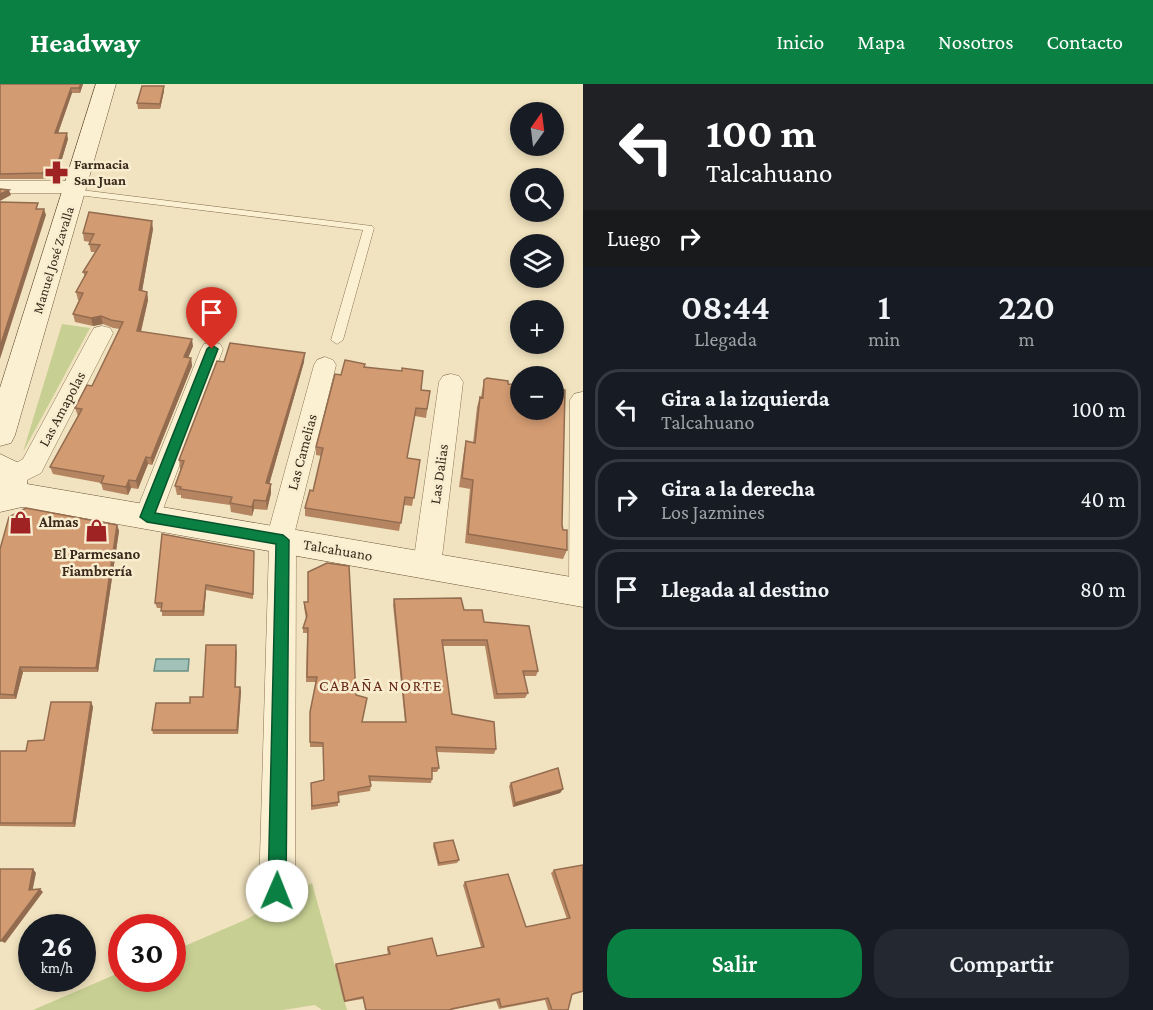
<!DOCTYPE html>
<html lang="es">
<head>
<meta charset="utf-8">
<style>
  body { margin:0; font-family:"Crimson Pro",serif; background:#242831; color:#f1f3f6; height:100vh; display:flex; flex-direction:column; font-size:22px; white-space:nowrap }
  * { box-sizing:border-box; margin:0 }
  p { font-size:20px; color:#9ea1a6 }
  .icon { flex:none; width:33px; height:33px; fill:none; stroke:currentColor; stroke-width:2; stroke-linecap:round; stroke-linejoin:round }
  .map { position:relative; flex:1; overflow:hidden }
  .side { display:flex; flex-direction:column; background:#171b24; width:570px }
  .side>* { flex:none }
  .guide { background:#202124; color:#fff; overflow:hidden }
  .needle { width:39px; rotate:14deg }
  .buttons { position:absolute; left:510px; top:18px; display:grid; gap:12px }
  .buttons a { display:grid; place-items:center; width:54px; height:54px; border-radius:50%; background:#171b24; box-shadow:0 3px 9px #0003; font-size:30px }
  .speed { position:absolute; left:18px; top:830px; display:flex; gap:12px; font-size:30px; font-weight:700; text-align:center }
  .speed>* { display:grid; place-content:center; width:78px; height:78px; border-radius:50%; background:#171b24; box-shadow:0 3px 9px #0003; line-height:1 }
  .speed small { font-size:15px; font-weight:400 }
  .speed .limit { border:9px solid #d22; background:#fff; color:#111 }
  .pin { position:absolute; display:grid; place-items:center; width:51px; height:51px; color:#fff; margin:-62px -26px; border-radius:50% 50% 50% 0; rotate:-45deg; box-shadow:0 0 6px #0007 }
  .pin .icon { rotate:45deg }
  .me { position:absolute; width:66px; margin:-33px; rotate:1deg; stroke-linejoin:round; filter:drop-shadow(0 0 4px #0008) }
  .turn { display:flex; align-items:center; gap:21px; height:126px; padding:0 24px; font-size:27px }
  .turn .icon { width:78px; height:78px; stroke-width:2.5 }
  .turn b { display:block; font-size:42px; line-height:51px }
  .then { display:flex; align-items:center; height:57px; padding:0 24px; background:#0003; gap:12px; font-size:22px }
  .eta { display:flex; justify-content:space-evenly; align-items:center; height:102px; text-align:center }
  .eta b { font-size:36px; font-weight:600; line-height:42px }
  .button { display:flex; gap:12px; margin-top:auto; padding:12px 24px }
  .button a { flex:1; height:69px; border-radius:24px; background:#0b8043; color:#fff; font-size:24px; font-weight:600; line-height:69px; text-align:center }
  .button a+a { background:#242831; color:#f1f3f6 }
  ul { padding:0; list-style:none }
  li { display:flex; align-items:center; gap:18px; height:81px; margin:0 12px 9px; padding:0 12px; border:3px solid #363941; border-radius:24px }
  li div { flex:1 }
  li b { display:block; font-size:22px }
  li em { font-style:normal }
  header { display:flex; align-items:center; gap:36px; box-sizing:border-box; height:84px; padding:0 30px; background:#0b8043; color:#fff }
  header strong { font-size:28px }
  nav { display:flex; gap:33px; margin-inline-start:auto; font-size:21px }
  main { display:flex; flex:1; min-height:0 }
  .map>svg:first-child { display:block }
  .green { fill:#c7cf92 }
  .water { fill:#a2c2b9; stroke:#699187; stroke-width:1.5 }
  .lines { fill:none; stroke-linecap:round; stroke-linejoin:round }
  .lane-casing { stroke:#8b7356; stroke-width:1 }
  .street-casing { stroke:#8b7356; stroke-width:1 }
  .secondary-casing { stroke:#6c5439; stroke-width:1 }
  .lane { fill:#fbf0d2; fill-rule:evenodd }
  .street { fill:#fbf0d2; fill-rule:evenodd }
  .secondary { fill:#fbf0d2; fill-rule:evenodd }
  .wall { fill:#b58562 }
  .shaded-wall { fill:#936c50 }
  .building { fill:#d29b72; stroke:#936c50; stroke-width:1.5 }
  .route { fill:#0b8043; stroke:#07532c; stroke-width:1.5 }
  .labels { text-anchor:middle; stroke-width:5; stroke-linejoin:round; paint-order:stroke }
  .far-poi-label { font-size:14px; font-weight:bold; fill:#392a1c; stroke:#f8edcf; text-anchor:start }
  .far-street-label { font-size:14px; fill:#392a1c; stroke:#f8edcf }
  .street-label { font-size:15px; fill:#392a1c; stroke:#f8edcf }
  .poi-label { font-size:15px; font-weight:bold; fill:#392a1c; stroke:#f8edcf; text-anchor:start }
  .neighbourhood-label { font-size:16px; letter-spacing:1.5px; fill:#682a18; stroke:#f8edcf }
</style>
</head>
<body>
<header>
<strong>Headway</strong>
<nav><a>Inicio</a><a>Mapa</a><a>Nosotros</a><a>Contacto</a></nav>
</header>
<main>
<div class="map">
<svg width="583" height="926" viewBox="0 0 583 926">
  <rect width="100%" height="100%" fill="#f1e3bf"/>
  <path class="green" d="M62,240L90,244L23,368Z
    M312,799L347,926H322L315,921L283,926H33L121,888L122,894H172L173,867L245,836Z"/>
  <path class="water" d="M156,575H189L188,587H154Z"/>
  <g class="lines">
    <defs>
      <path id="lane" d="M73,105L372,142L374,144L343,256L337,260L331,256L363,146L70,110V106Z"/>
      <path id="street" d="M0,97H75L82,99L84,103L82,107L75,109H0Z
        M102,242L110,244L113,249L41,389L13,403L4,400L0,393L4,386L23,375L91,249L94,244Z
        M212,258L220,260L223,265L160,433L156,440L147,443L138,440L134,433L201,265L204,260Z
        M325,273L333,276L336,281L294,451L296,456L295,807L289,819L277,825L265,819L259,807L269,463L266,456L314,281L317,276Z
        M451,290L459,292L463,298L441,481L437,489L427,492L417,489L413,481L439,298L443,292Z
        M582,308H583V520L573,516L569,508L570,316L574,310Z"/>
      <path id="secondary" d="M96,0H116L15,351L11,359L0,362V304Z
        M0,370L21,380L28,393L27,400L583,495V523L22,423L0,428Z"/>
    </defs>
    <use href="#lane" class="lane-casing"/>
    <use href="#street" class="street-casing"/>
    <use href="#secondary" class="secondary-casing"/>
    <use href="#lane" class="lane"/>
    <use href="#street" class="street"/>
    <use href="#secondary" class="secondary"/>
  </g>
  <path class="wall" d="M0,0H83L80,9H72L58,49L68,55L58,88L44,95H0Z
    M164,2V7L160,25H138L137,19Z
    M153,145L142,207L147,208L148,216L141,248L193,262L188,274H191L192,282L152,381L148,380L138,405L131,404L128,411L103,406L101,399L53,390L50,383L78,332L75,324L92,302L120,245L113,244L103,240L93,242L75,238L73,230L79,216H78L76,208L85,193L83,188L95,168H91L89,160L90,158L84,157L83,149Z
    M224,278H304L269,400H271V409L267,426L254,425L252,432L231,428L230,421L181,414V411H177L175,402L181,385H180L179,376Z
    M365,283L421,306L430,307L426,334L415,332L407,374L420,376L412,422L404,421L399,447L305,432V424L313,407L322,372L316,371V363L341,291Z
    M484,296L508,300L562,441L567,466L563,475L465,459L470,405L459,403L464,367L466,357L473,359L477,323L480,313H481Z
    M117,441L119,447L98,588H23L16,615H0V465Z
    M254,472L253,515L206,506L204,532H162V524H157L155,519Z
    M394,515L464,526L484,538L538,587L536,592H524L528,609L525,614L494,615L485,562H443L452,630L496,665L494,670L437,668L439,684L437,688H432V695L431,699L370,697L371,702L370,707L338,712V722L311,726V699L324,696L323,663H310V628L316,598H306L307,549H303V544L306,535L304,523V518L356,611L362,638H405L393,521Z
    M237,565L236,603H240L241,607L238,650H153L152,646L203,613Z
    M91,618L93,623L75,743L0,742V667H26L44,656Z
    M511,699L563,705L560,709L513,723L509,702Z
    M434,759L459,776L457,779L438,782L433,762Z
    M583,781V908L572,911L567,926H548L545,916L499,925L496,917L451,926H365L363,915L344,918L335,882L336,880L388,870L387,865L388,863L437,872L481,863L463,801L465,798L526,843L567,835L551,789L554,786Z"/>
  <path class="shaded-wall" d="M81,0H83L80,9L79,4Z
    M164,2V7L160,25V20Z
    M71,4L72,9L56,55L55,49Z
    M67,49L68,55L58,88L44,95L42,89Z
    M9,106L11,111L0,117V110Z
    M44,125L46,131L0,275V263Z
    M152,137L153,145L141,213L139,206Z
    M147,208L148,216L139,255L137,247Z
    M101,232L103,240L93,242L91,234Z
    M192,255L193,262L185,281L184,273Z
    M305,269L304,278L267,408L266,399Z
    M191,274L192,282L152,381L151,374Z
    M146,373L148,380L138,405L136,397Z
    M129,396L131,404L128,411L126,403Z
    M271,400V409L267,426L266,417Z
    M254,416V425L252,432V423Z
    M117,441L119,447L98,588L96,584Z
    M206,501V506L204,532L203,527Z
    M20,583L23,588L16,615L14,611Z
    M240,603L241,607L238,650L237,646Z
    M91,618L93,623L75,743L73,739Z
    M563,705L560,709L513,723L515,719Z
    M33,785L36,789L32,809L29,806Z
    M40,805L43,808L5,859L1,857Z"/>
  <path class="building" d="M0,0H81L79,4H71L55,49H67L57,82L42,89L0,90Z
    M142,2H164L160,20L137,19Z
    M0,105L9,106L0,110Z
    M0,118L38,119L36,125H44L0,263Z
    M89,128L152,137L139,206L147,208L137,247L192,255L184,273L191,274L151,374L146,373L136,397L129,396L126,403L101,399L104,392L50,383L82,325L75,324L87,301L92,302L123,238L111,236L101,232L91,234L73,230L83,209L76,208L87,188H83L100,161L89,160L94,150L83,149Z
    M230,259L305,269L266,399L271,400L266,417L254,416L252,423L230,419L232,413L180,405L181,403L175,402L184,377L179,376L217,277L224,278Z
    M345,276L365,280L364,283L402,287V284L423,287L421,306L430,307L427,325L416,324L407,374L420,376L414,414L405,413L401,439L305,424L310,406L313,407L322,368L323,364L316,363L335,290L341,291Z
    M487,294L508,297V300L520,301V326H554V305L565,306L562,441L563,446H567V466L468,450L473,396L462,394L466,357L475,359L480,313L483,314L484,296Z
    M26,424L117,441L96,584L20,583L14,611L0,610V465L9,433Z
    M162,450L254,467L253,510L206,501L203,527H161L162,519H155Z
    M327,479L349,482L356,611L367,614L362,638H406L394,515L461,514L464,526H482L484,538L529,542L538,587H523L528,609L497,610L487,556H442L452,630L494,638L496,665L436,663L439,684H432V695L369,692L371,702L338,708L339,718L312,722L311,699L324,696L323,659L310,658V628L317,593H307L308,544H303L307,532L304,518H308V488Z
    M206,561H236L235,603H240L237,646H152L156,619H190V613H203Z
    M51,618H91L73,739H0V667H26L28,657L44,656Z
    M558,684L563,705L515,719L511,699Z
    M453,756L459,776L439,779L434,759Z
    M583,781V907L572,910L568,926H552L548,914L501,923L499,915L451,925V926H366L363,913L345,917L336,880L390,870L388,863L432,854L437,872L484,863L465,798L508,790L526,843L570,834L554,786Z
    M0,785H33L29,806L40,805L1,857H0Z"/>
  <path class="route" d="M212,261L218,265L155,429L283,451L289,456L286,807L283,813L277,815L271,813L268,807L276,460L147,438L140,433L207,265Z"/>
  <defs>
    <symbol id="pharmacy-bare" viewBox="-9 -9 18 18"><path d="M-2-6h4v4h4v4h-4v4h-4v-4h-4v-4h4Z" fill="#9e2322" stroke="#f8edcf" stroke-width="2.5" paint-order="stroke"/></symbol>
    <symbol id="shop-bare" viewBox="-9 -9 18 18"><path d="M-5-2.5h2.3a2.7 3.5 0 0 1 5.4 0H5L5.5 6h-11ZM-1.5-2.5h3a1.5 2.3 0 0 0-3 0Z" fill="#9e2322" stroke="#f8edcf" stroke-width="2.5" paint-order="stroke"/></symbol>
  </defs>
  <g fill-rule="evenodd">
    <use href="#pharmacy-bare" x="40" y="72" width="33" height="33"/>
    <use href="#shop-bare" x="4" y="422" width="33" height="33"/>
    <use href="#shop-bare" x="80" y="430" width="33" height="33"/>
  </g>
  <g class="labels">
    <g class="far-poi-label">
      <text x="74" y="85">Farmacia<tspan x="74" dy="16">San Juan</tspan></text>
    </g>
    <g class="far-street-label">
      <text transform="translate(53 176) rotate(-73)" y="5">Manuel José Zavalla</text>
    </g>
    <g class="street-label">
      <text transform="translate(62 325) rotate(-62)" y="5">Las Amapolas</text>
      <text transform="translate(302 368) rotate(-75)" y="5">Las Camelias</text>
      <text transform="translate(439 390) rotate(-82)" y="5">Las Dalias</text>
      <text transform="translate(338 466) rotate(10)" y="5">Talcahuano</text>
    </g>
    <g class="poi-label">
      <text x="39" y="443">Almas</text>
      <text x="97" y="475" text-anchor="middle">El Parmesano<tspan x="97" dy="17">Fiambrería</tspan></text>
    </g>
    <g class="neighbourhood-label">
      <text x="381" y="607">CABAÑA NORTE</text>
    </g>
  </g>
</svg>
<div class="buttons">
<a><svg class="needle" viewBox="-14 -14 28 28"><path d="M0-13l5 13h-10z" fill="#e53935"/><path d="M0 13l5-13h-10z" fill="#9ea1a6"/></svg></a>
<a><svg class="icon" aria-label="search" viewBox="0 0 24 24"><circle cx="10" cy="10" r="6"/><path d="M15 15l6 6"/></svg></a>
<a><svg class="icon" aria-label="layers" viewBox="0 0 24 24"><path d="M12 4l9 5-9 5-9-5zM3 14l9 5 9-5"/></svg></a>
<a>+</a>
<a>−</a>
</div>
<div class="speed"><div>26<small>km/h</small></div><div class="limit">30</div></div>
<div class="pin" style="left:212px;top:265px;background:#d93025"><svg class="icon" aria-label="arrive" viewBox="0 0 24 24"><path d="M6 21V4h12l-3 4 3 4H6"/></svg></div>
<svg class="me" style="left:277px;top:807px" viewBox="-20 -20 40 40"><circle r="19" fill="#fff"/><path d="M0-13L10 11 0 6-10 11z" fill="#0b8043"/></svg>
</div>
<section class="side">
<div class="guide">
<div class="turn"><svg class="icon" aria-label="left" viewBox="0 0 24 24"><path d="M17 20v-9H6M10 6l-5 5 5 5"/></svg><div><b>100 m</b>Talcahuano</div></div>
<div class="then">Luego<svg class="icon" aria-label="right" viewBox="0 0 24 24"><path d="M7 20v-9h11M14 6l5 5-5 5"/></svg></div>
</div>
<div class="eta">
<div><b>08:44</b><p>Llegada</p></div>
<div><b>1</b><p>min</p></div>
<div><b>220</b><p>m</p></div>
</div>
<ul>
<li><svg class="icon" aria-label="left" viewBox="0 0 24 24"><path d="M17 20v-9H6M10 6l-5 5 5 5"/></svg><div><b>Gira a la izquierda</b><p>Talcahuano</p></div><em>100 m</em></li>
<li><svg class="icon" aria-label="right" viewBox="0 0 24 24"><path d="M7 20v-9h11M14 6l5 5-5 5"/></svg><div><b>Gira a la derecha</b><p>Los Jazmines</p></div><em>40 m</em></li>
<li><svg class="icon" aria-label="arrive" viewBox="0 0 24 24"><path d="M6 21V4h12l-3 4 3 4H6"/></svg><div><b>Llegada al destino</b></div><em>80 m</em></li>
</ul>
<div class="button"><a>Salir</a><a>Compartir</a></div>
</section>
</main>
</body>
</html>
